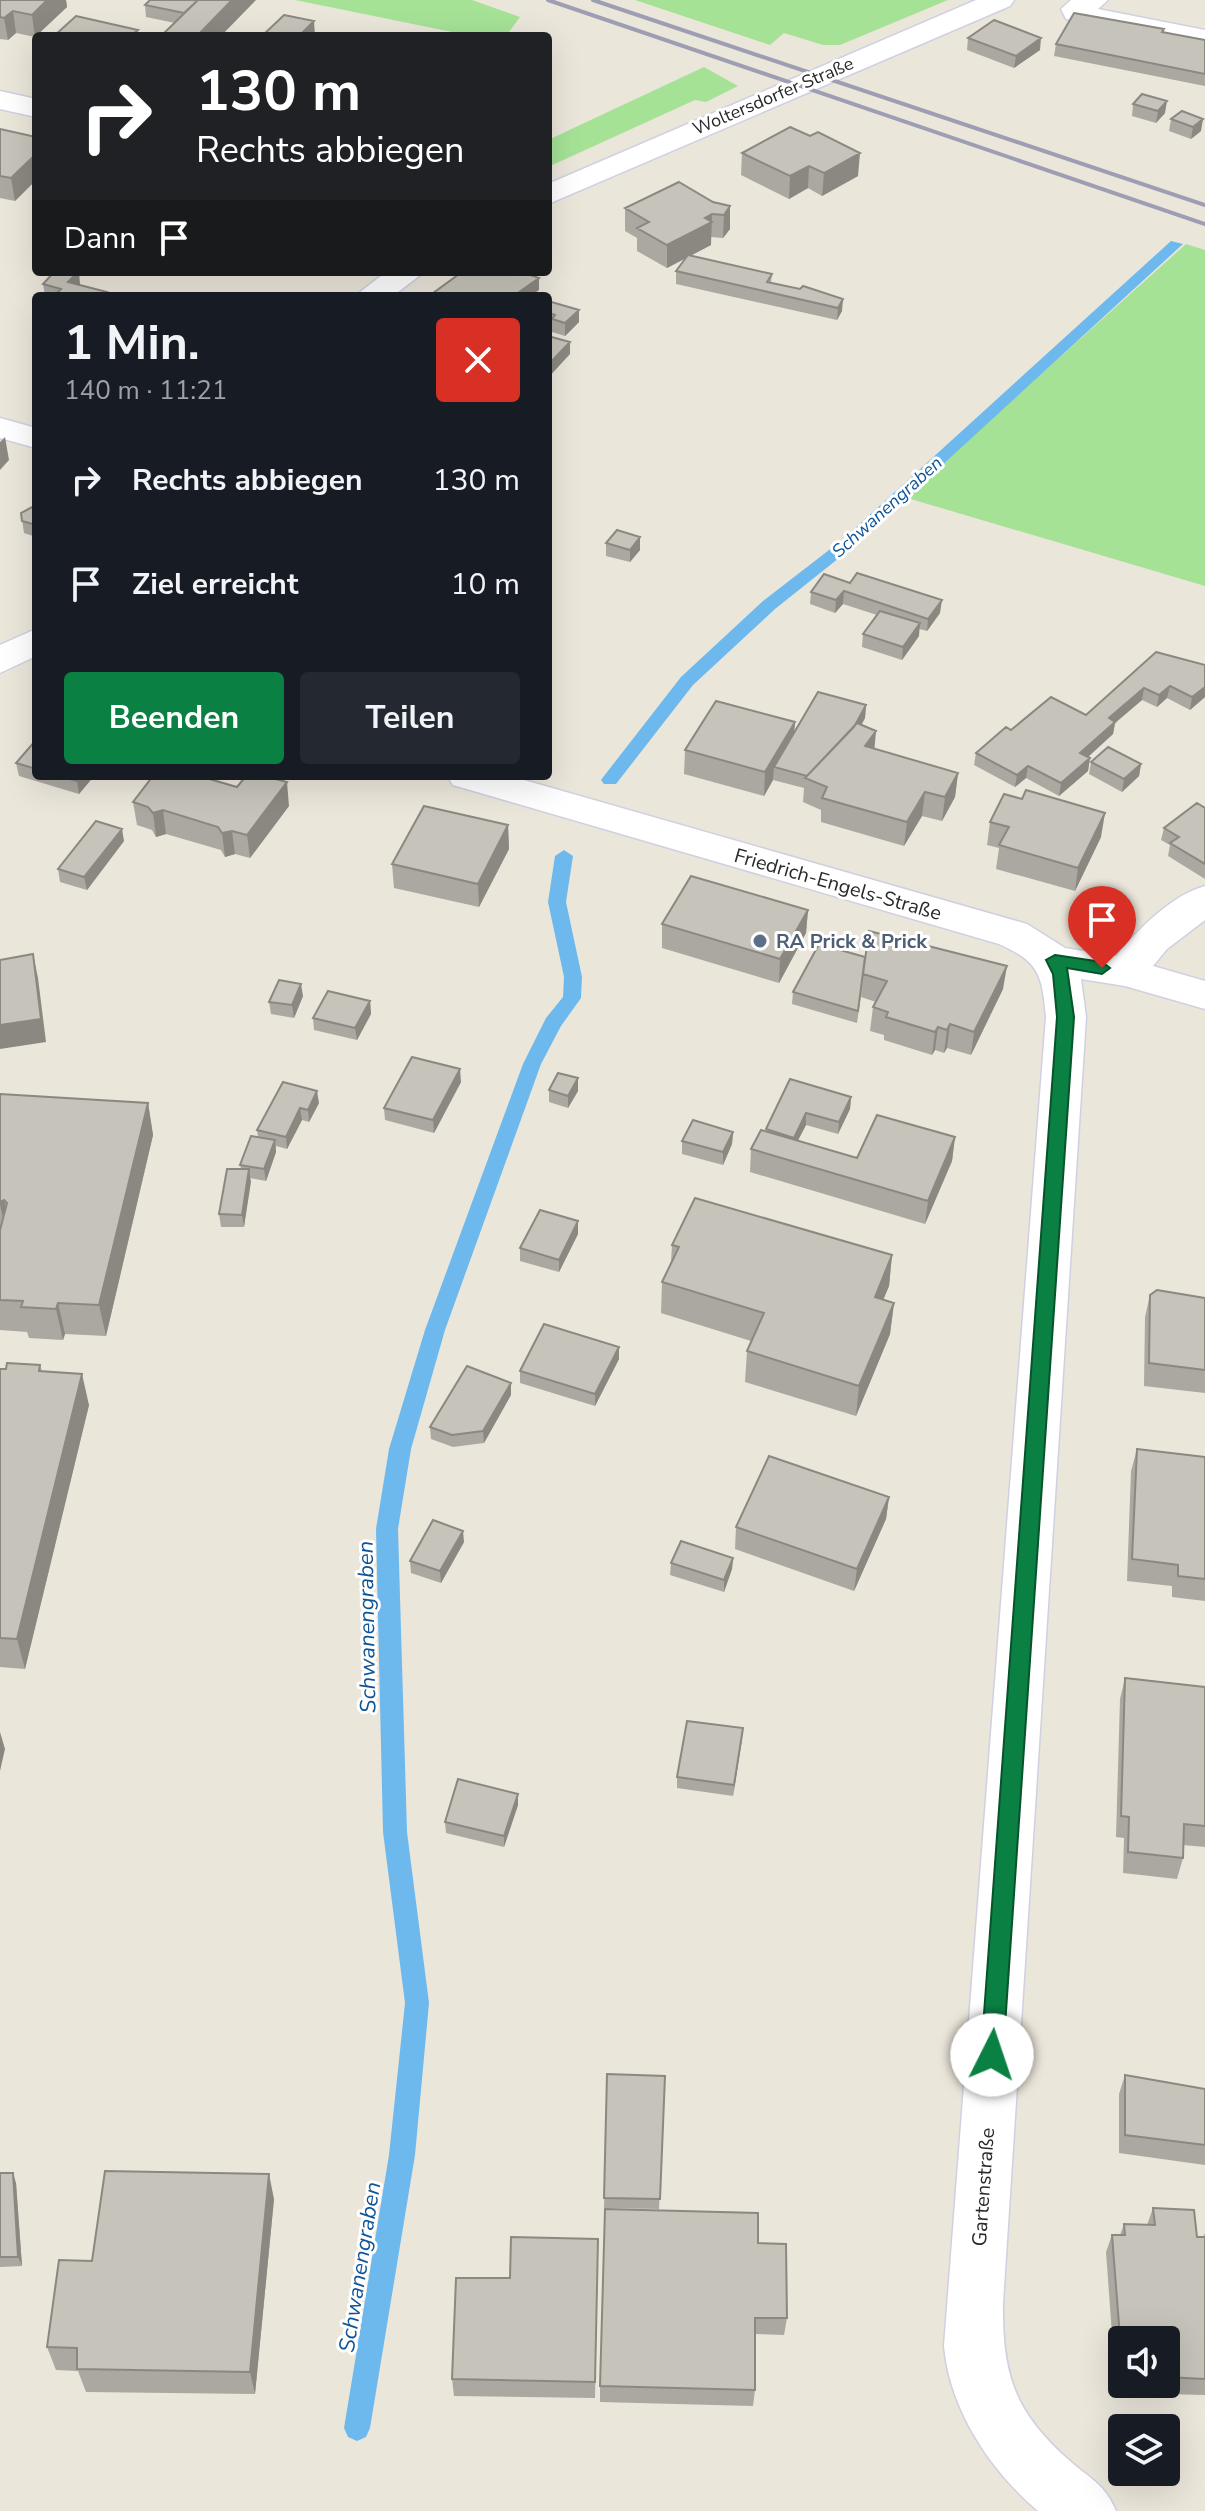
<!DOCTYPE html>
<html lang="de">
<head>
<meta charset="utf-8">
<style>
  body { margin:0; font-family:"Nunito Sans",sans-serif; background:#242831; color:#f1f3f6; height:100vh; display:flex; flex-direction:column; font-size:30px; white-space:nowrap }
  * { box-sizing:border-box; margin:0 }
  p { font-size:26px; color:#9ea1a6 }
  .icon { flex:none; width:44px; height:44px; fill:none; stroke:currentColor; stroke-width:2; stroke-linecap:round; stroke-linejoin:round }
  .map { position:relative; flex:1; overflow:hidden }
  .side { position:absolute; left:32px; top:292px; width:520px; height:488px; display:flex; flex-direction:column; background:#171b24; border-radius:8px; box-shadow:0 8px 32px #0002 }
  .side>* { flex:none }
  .hud { position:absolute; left:32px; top:32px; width:520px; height:244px; border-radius:8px; box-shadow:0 8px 32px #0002; background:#202124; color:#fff; overflow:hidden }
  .tools { position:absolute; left:1108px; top:2326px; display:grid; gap:16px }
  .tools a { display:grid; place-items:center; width:72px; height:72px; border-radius:8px; background:#171b24; box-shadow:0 8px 32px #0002; font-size:40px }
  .pin { position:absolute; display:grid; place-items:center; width:68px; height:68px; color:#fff; margin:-82px -34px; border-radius:50% 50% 50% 0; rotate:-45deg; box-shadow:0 0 8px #0007 }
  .pin .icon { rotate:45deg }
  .me { position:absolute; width:88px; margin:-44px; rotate:4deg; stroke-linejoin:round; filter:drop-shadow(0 0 6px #0008) }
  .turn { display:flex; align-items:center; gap:28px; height:168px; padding:0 32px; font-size:36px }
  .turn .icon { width:104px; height:104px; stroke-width:2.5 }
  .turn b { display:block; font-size:56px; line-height:68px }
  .then { display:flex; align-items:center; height:76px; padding:0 32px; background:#0003; gap:16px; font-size:30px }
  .round { display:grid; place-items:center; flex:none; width:84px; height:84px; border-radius:8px; background:#242831 }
  .head { display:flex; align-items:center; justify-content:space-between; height:136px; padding:0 32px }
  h1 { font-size:48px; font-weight:700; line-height:60px }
  .action { display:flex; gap:16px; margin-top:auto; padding:16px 32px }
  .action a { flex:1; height:92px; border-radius:8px; background:#0b8043; color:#fff; font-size:32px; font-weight:700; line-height:92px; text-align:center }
  .action a+a { background:#242831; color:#f1f3f6 }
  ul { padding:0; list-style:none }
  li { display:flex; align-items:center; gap:24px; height:104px; padding:0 32px }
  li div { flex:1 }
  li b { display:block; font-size:30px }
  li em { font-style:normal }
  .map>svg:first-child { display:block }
  .green { fill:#a5e296 }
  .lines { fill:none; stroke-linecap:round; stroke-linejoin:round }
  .stream { fill:#6db9ee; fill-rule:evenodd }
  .minor-casing { stroke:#d0d0e2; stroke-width:3 }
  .minor { fill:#fff; fill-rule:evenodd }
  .rail { stroke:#9d9db3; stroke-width:4 }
  .wall { fill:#aaa8a0; fill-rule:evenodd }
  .shaded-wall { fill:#8b8882 }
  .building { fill:#c6c3ba; stroke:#8b8882; stroke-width:2 }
  .route { fill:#0b8043; stroke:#07532c; stroke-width:2 }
  .service-dot { fill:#5c6f8a; stroke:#fff; stroke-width:3 }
  .labels { text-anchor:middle; stroke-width:6; stroke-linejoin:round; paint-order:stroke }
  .far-street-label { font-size:18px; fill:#292929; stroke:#fff }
  .far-water-label { font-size:18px; font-style:italic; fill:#0d5498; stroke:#fff }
  .street-label { font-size:20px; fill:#292929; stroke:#fff }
  .service-label { font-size:20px; font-weight:bold; fill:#4e5e75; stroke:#fff; text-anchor:start }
  .water-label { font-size:22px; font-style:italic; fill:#0d5498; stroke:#fff }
</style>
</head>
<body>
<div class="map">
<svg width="1205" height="2511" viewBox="0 0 1205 2511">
  <rect width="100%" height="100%" fill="#ebe6da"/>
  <path class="green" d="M295,0H472L520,17L506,36H472Z
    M635,0H948L840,45H823L784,33L770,45Z
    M704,67L738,86L706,102L695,100L548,167V140Z
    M1186,244L1205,250V586L904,497Z"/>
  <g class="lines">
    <path class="stream" d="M1171,241L1183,244L854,546L775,609L693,685L616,784H604L601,780L604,776L681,677L763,601L842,540Z
      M564,850L573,856L566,902L582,977L581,998L561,1026L541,1064L445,1330L411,1449L398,1529L407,1832L429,2003L415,2155L370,2428L366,2437L357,2441L348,2437L344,2428L389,2155L405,2003L383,1832L376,1529L389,1449L425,1330L523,1064L546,1018L563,997L564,977L548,902L555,856Z"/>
    <defs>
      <path id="minor" d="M976,0H1014L1010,6L548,204V184Z
        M1071,0H1108L1098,9L1205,30V48L1066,19L1061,9Z
        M0,91L36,99V117L0,109Z
        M386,272H424L393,296H355Z
        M0,418L36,428V448L0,438Z
        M36,629V656L0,673V645Z
        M447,776H510L1027,924L1065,948L1116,956C1139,929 1170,896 1205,886V920L1167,949L1153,966L1205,981V1009L1125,986L1081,979L1086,1017L1003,2303C1002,2376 1015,2413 1071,2462C1092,2480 1105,2485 1116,2511H1038C990,2470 950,2410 944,2346L1046,1017C1042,974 1039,962 999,944L453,785Z"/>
    </defs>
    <use href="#minor" class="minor-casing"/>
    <use href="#minor" class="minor"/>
    <path class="rail" d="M548,0L1205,224
      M593,0L1205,205"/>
  </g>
  <path class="wall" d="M0,0H66L67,7L35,37L16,33L8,40L0,39Z
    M256,0L175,23L146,17L145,5Z
    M1164,29V33L1205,40V86L1054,56L1056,44Z
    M968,38L1040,50L1014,68L967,50Z
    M1133,104L1165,113L1156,123L1132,116Z
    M1182,111L1201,131L1191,139L1169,131L1171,119Z
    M0,129L36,137V180L15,201L0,198Z
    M742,153L858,176L822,196L808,188L789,199L741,175Z
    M713,202L730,206V229L723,238L711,237V245L690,256L772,274L771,283L800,289L803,286L842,311L837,320L676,284V271L686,258L667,268L637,251V238L625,231V208Z
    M43,284H80L79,285L107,292L108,296H45Z
    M548,301L579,310V322L565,336L552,332V326L549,325Z
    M36,505V537L24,533L21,513Z
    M640,537V550L630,562L606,556V543Z
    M824,574L940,613L927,631L919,629V636L902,660L862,647L863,634L877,615L843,604L835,613L810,604L811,592Z
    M1156,652L1205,665V697L1190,710L1167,698L1157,707L1142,700L1115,723L1113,734L1088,757L1090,758L1088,771L1059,796L1026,778L1015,787L974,765L976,753L1011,730L1086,715Z
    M866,705L865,718L861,725L875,749L958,773L955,797L942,821L922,816L904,846L821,822V810L803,802L804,788L773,780L764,796L684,774L685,750L795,722L794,733Z
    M36,740V776H94L79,794L19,776L16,763Z
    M1091,762L1141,764L1139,776L1122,792L1089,774Z
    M153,776H212L213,780L289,806L250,858L235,854L225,857L221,850L166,834L156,837L152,830L137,825L133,802Z
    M1205,808V879L1168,856L1170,845L1161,840L1164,828Z
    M990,822L1101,837L1075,891L996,869L999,848L987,845Z
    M508,825L509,849L479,907L394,888L392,864Z
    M124,841L87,890L60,882L58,869Z
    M808,910L806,933L779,983L662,948V924Z
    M865,957L1003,989L971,1055L947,1048L944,1053L935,1050L932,1055L884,1040V1035L870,1031L873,1007L876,1002L861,997L863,981L857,1023L792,1004L793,992Z
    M303,996L294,1018L271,1014L269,1002Z
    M370,1001L371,1014L357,1040L314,1030L313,1018Z
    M790,1079L851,1097L850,1109L838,1134L806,1125L798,1140L857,1158L955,1137L952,1161L925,1224L750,1172L751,1149L766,1131Z
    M283,1082L319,1103L309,1122L302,1120L287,1149L276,1146V1152L266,1181L250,1178L244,1227H221L219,1214L241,1169L240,1165L258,1137L257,1130Z
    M461,1082L434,1133L385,1120L384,1108Z
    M549,1090L578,1091L568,1108L549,1102Z
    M0,1094L148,1103L153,1135L106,1336L65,1334L63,1340L29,1338L27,1332L0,1330Z
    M733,1132L732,1144L723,1165L682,1154V1141Z
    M578,1234L559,1272L520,1261V1248Z
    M672,1245L892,1255L889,1286L883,1300L894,1303L890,1334L856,1416L745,1382L747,1351L751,1341L661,1313L662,1282L671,1262Z
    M1150,1295L1205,1298V1393L1144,1386L1145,1317Z
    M619,1359L595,1406L520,1383V1371Z
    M40,1365L42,1371L89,1405L25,1669L0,1667V1369H6Z
    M511,1383V1395L484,1443L453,1447L431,1439L430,1427Z
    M1137,1449L1205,1457V1601L1172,1597V1586L1127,1581L1131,1471Z
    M889,1497L886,1519L854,1591L735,1549L736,1527Z
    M464,1542L441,1583L411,1573L410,1561Z
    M733,1558L732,1569L724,1592L670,1575L671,1563Z
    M1125,1678L1205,1687V1847L1183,1845V1858L1177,1879L1123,1873L1124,1838L1116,1837L1120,1699Z
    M742,1739L733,1796L677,1788V1777Z
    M518,1794V1805L504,1847L446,1833L445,1822Z
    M607,2074L665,2076L659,2209L604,2208Z
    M1125,2075L1205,2089V2165L1119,2153V2094Z
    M0,2173L16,2183L22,2266L0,2267Z
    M274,2199L255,2394L86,2392L78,2371L56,2370L47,2347L92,2261Z
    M1153,2208L1197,2237H1203L1205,2233V2395L1125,2393V2389H1116L1106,2252L1112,2235H1120L1124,2224L1147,2225ZM1122,2340H1166V2384H1122Z
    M758,2243L787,2318L784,2335L755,2334V2390L753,2406L600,2402V2386Z
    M598,2257L595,2398L454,2396L452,2379L510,2278Z"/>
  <path class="shaded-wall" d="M47,0H66L67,7L35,37L32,15Z
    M232,0H256L221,36H197Z
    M13,11L16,33L8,40L4,18Z
    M314,21L315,36H299Z
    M1041,38L1040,50L1014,68L1016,56Z
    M1167,101L1165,113L1156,123L1158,111Z
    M1203,119L1201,131L1191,139L1193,127Z
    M860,153L858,176L822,196L824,173Z
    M36,154V180L15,201L11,178Z
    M809,166L808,188L789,199L790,176Z
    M730,206V229L723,238L724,215Z
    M712,214L711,245L667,268V245Z
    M79,272L80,284L70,294L68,282Z
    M539,278V290L531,296H518V293Z
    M843,299L842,311L837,320L838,308Z
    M579,310V322L565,336V323Z
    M570,342V354L548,378V365Z
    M5,437L9,460L0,470V442Z
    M640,537V550L630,562V550Z
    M844,591L843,604L835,613L836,600Z
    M942,600L940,613L927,631L928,619Z
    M920,623L919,636L902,660L903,647Z
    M1170,686L1167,698L1157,707L1159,695Z
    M1205,687V697L1190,710L1192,697Z
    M1144,688L1142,700L1115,723L1113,734L1078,766L1080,753L1109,718Z
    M866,705L865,718L854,739L849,736Z
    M795,722L793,746L774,767L773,780L764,796L765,772Z
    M876,731L874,754L865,746Z
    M1090,758L1088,771L1059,796L1061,783Z
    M1141,764L1139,776L1122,792L1124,779Z
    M1028,766L1026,778L1015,787L1017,775Z
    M958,773L955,797L942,821L945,797Z
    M81,776H94L79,794L77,781Z
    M287,782L289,806L250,858L247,835Z
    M925,792L922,816L904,846L907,822Z
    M163,810L166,834L156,837L153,813Z
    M1105,813L1101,837L1075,891L1078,868Z
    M508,825L509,849L479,907L478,884Z
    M122,829L124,841L87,890L84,877Z
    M232,831L235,854L225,857L222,833Z
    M808,910L806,933L779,983L780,959Z
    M33,954L38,978L46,1042L0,1049V1025Z
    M1007,966L1003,989L971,1055L974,1032Z
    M301,984L303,996L294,1018L292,1005Z
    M370,1001L371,1014L357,1040L355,1028Z
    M950,1024L947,1048L944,1053L947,1030Z
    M938,1027L935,1050L932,1055L935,1032Z
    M460,1069L461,1082L434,1133L433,1120Z
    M578,1078V1091L568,1108V1096Z
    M317,1091L319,1103L309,1122L308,1110Z
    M851,1097L850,1109L838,1134L839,1122Z
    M148,1103L153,1135L106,1336L99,1305Z
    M300,1108L302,1120L287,1149L286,1137Z
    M806,1113V1125L793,1150L794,1138Z
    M733,1132L732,1144L723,1165V1152Z
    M955,1137L952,1161L925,1224L928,1201Z
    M275,1140L276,1152L266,1181L264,1169Z
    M249,1169L251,1182L244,1227L242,1215Z
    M4,1200L12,1231L7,1234L0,1205V1202Z
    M578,1221V1234L559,1272V1260Z
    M892,1255L889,1286L871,1329L875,1297Z
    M58,1303L65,1334L63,1340L56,1309Z
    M894,1303L890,1334L856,1416L859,1386Z
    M619,1347V1359L595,1406V1394Z
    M82,1374L89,1405L25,1669L17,1639Z
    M511,1383V1395L484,1443L483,1431Z
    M889,1497L886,1519L854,1591L857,1569Z
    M463,1531L464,1542L441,1583L440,1571Z
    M733,1558L732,1569L724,1592V1580Z
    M743,1728L742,1739L733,1796L734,1785Z
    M0,1732L5,1749L0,1771Z
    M518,1794V1805L504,1847V1836Z
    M13,2173L16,2183L22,2266L18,2257Z
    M269,2174L274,2199L255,2394L250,2372Z"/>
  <path class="building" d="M0,0H47L32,15L13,11L4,18L0,17Z
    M150,0H198L184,13L145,5Z
    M198,0H232L197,36H161Z
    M1074,13L1164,29L1162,32L1205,40V74L1056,44Z
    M284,15L314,21L299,36H262Z
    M76,16L138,30L131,36H54Z
    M994,20L1041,38L1016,56L968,38Z
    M1142,94L1167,101L1158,111L1133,104Z
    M1182,111L1203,119L1193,127L1171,119Z
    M790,127L810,136L818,132L860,153L824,173L809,166L790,176L742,153Z
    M0,129L36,137V154L11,178L0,176Z
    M679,182L713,202L730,206L724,215L712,214L705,218L712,222L667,245L637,228L649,222L625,208Z
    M688,255L772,274L767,282L800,289L803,286L843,299L838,308L676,271Z
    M54,272H78L68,282L107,292L103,296H54L61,289L43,284Z
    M462,272H522L539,278L518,293L528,296H429Z
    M548,301L579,310L565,323L552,319L555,315L549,313L548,314Z
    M548,336L570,342L548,365Z
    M36,505V525L22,521L21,513Z
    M617,530L640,537L630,550L606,543Z
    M857,573L942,600L928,619L844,591L836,600L811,592L824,574L850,583Z
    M880,611L920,623L903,647L863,634Z
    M1156,652L1205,665V687L1192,697L1170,686L1159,695L1144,688L1109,718L1115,722L1080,753L1090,758L1061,783L1028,766L1017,775L976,753L1006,727L1011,730L1051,697L1086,715Z
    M818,692L866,705L854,727L807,776L774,767Z
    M716,701L795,722L765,772L685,750Z
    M857,723L876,731L865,746L958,773L945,797L925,792L907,822L822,798L827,787L805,778Z
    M36,740V769L16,763Z
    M1108,747L1141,764L1124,779L1091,762Z
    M60,776H81L77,781Z
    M153,776H199L237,787L246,776H264L287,782L247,835L232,831L222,833L218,827L163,810L153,813L148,807L133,802Z
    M1026,790L1105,813L1078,868L999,845L1009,827L990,822L1004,794L1022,799Z
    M1197,803L1205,808V864L1170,843L1179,837L1164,828Z
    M424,806L508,825L478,884L392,864Z
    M96,821L122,829L84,877L58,869Z
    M691,876L808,910L780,959L662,924Z
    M869,931L1007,966L974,1032L950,1024L947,1030L938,1027L935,1032L886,1017L888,1012L873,1007L887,981L863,974Z
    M819,944L865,957L858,1011L793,992Z
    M33,954L41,1019L0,1025V960Z
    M279,980L301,984L292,1005L269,1002Z
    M328,991L370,1001L355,1028L313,1018Z
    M412,1057L460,1069L433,1120L384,1108Z
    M558,1073L578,1078L568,1096L549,1090Z
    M790,1079L851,1097L839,1122L806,1113L794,1138L766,1129Z
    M283,1082L317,1091L308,1110L300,1108L286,1137L257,1130Z
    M0,1094L148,1103L99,1305L58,1303L56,1309L21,1307L23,1301L0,1300V1230L7,1203L4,1200L0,1202Z
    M877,1115L955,1137L928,1201L751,1149L761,1130L857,1158Z
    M693,1120L733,1132L723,1152L682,1141Z
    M251,1136L275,1140L264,1169L240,1165Z
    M227,1169H249L242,1215L219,1214Z
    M695,1198L892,1255L875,1297L894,1303L859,1386L747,1351L764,1313L662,1282L679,1247L672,1245Z
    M540,1210L578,1221L559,1260L520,1248Z
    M1157,1290L1205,1298V1370L1149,1363L1150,1295Z
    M544,1324L619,1347L595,1394L520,1371Z
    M7,1363L40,1365L39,1371L82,1374L17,1639L0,1638V1369H6Z
    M467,1366L511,1383L483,1431L452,1435L430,1427Z
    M1137,1449L1205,1457V1579L1178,1576V1565L1132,1559Z
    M769,1456L889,1497L857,1569L736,1527Z
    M433,1520L463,1531L440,1571L410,1561Z
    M681,1541L733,1558L724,1580L671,1563Z
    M1125,1678L1205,1687V1826L1184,1824L1183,1858L1128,1852L1129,1817L1121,1816Z
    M687,1721L743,1728L734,1785L677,1777Z
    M458,1779L518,1794L504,1836L445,1822Z
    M607,2074L665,2076L660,2199L604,2198Z
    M1125,2075L1205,2089V2145L1125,2135Z
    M105,2171L269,2174L250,2372L77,2369V2348L47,2347L59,2260L92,2261Z
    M0,2173H13L18,2257H0Z
    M1153,2208L1194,2210L1197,2237H1205V2379L1166,2377V2340H1122V2363L1112,2235H1125L1124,2224L1155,2225Z
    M605,2209L758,2213V2243L786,2244L787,2318H755V2390L600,2386Z
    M511,2237L598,2239L595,2382L452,2379L456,2278H510Z"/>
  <path class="route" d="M1055,955L1102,962L1110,968L1102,974L1067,968L1074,1017L1003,2055L1000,2062L992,2065L984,2062L981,2055L1057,1017L1053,974L1046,960Z"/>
  <circle class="service-dot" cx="760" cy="941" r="8"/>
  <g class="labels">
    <g class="far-street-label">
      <text transform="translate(773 96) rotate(-23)" y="6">Woltersdorfer Straße</text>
    </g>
    <g class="far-water-label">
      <text transform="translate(887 507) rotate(-42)" y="6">Schwanengraben</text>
    </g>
    <g class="street-label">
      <text transform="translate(838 884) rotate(16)" y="7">Friedrich-Engels-Straße</text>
      <text transform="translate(983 2187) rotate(-86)" y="7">Gartenstraße</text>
    </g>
    <g class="service-label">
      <text x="776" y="948">RA Prick &amp; Prick</text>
    </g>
    <g class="water-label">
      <text transform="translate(366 1627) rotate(-91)" y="8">Schwanengraben</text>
      <text transform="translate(359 2267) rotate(-81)" y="8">Schwanengraben</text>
    </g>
  </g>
</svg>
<div class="tools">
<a><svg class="icon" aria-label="sound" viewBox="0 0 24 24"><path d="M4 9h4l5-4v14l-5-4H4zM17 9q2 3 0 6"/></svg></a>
<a><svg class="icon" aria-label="layers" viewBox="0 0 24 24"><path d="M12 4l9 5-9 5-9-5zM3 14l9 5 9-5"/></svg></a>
</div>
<div class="pin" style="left:1102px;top:968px;background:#d93025"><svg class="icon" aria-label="arrive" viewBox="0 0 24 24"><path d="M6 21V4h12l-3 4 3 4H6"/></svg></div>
<svg class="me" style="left:992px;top:2055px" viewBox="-20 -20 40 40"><circle r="19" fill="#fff"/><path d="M0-13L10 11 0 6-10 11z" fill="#0b8043"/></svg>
<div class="hud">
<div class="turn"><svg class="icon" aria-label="right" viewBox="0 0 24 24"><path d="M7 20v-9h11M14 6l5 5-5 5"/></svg><div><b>130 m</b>Rechts abbiegen</div></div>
<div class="then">Dann<svg class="icon" aria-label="arrive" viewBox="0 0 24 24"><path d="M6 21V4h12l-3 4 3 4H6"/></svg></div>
</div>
<section class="side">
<div class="head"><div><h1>1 Min.</h1><p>140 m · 11:21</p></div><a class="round" style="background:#d93025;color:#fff"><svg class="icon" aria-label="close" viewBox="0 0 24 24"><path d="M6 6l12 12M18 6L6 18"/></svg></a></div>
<ul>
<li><svg class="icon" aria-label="right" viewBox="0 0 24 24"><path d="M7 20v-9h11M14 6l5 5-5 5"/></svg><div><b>Rechts abbiegen</b></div><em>130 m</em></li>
<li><svg class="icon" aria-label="arrive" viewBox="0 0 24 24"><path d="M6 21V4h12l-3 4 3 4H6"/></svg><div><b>Ziel erreicht</b></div><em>10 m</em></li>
</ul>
<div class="action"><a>Beenden</a><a>Teilen</a></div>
</section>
</div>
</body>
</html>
